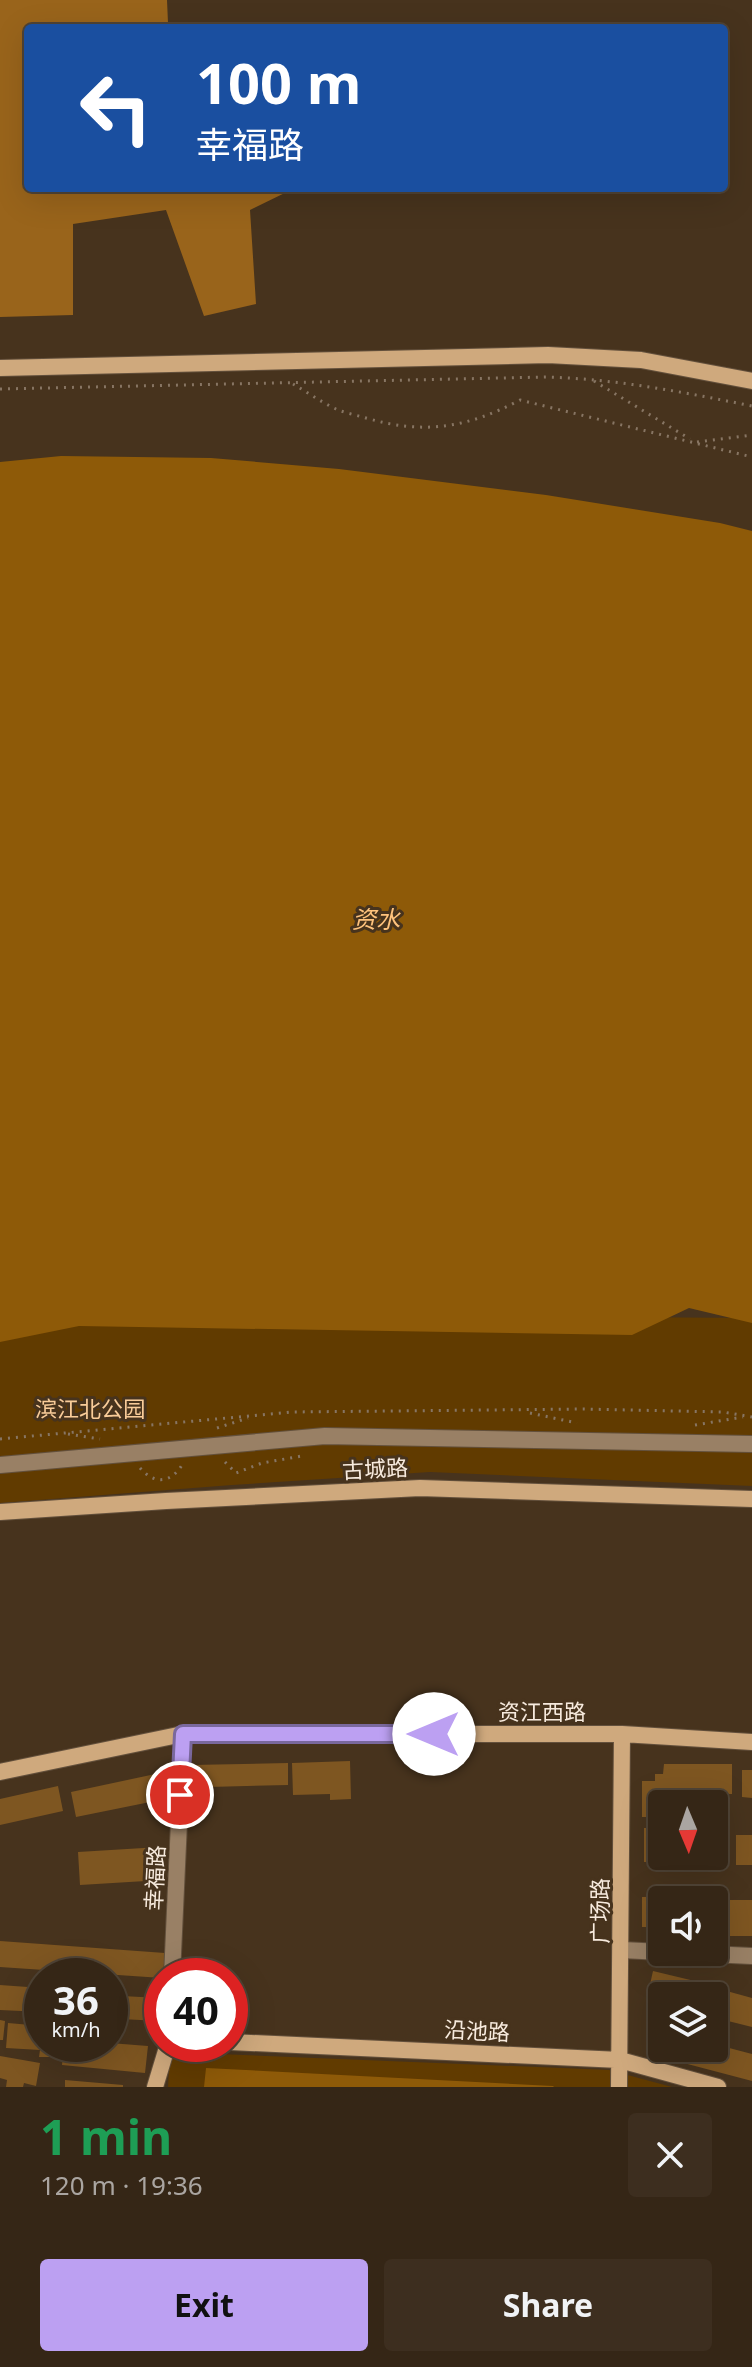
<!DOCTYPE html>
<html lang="en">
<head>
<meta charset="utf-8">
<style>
  body { margin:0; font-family:"Noto Sans","Noto Sans SC",sans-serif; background:#3d2e1f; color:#f1f3f6; height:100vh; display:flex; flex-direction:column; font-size:30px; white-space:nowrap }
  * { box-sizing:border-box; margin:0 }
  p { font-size:26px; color:#aaa5a1 }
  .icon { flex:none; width:44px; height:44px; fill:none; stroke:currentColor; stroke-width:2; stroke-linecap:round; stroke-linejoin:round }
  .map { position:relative; height:2087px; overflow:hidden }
  .side { display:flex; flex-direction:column; background:#352616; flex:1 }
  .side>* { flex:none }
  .banner { position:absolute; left:24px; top:24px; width:704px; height:168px; border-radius:8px; box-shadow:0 8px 32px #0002,0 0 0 2px #4f4335; background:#1a4fa0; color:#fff; overflow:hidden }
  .needle { width:52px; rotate:178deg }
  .tools { position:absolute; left:648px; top:1790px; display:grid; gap:16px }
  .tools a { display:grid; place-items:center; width:80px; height:80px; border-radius:8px; background:#352616; box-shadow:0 8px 32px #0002,0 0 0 2px #4f4335; font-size:40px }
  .speed { position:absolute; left:24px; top:1958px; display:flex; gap:16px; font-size:40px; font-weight:700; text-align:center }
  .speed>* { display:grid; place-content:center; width:104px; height:104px; border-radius:50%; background:#352616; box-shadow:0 8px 32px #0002,0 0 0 2px #4f4335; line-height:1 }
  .speed small { font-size:20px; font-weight:400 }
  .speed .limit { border:12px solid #d22; background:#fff; color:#111 }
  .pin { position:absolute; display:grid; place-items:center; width:68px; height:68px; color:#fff; margin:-34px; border:4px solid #fff; border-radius:50%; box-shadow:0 2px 8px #0007 }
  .me { position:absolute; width:88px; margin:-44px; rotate:270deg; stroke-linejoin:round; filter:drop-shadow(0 0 6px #0008) }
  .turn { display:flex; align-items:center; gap:28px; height:168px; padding:0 40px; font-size:36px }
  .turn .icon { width:104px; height:104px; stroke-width:2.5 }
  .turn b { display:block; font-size:56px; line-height:68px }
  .round { display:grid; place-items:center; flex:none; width:84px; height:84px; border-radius:8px; background:#3d2e1f }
  .head { display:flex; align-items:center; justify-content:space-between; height:136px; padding:0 40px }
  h1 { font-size:48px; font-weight:700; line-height:60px; color:#1e9e55 }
  .primary-button { display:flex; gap:16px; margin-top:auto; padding:16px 40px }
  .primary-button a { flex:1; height:92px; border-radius:8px; background:#bca0f2; color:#111; font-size:32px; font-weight:700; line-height:92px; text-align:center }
  .primary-button a+a { background:#3d2e1f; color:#f1f3f6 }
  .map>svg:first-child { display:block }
  .green { fill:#613b00 }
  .forest { fill:#99641b }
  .water { fill:#8e5a08 }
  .building { fill:#7e5621 }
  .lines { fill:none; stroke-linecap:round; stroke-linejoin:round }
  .street-casing { stroke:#63503c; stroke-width:18 }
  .secondary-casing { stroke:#63503c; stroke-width:18 }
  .path { stroke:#877563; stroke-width:3; stroke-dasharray:2 6; stroke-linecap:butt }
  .street { stroke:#998065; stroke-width:16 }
  .secondary { stroke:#cfa97d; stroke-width:16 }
  .route-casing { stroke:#7a689d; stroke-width:20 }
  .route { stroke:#bca0f2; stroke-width:14 }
  .labels { text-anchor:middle; stroke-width:6; stroke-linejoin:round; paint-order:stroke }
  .park-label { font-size:22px; fill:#f9cc99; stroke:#47331d }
  .street-label { font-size:22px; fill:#f7eadd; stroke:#47331d }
  .water-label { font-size:24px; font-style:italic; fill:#ffc37d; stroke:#47331d }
</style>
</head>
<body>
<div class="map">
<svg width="752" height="2087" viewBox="0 0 752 2087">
  <rect width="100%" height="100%" fill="#47331d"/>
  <path class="green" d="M613,1317L752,1318V1486L430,1472L232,1485L0,1503V1329L40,1322Z
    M170,2052L609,2070L672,2087H168Z"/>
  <path class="forest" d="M0,0H167L168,23L207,28H28V188H295L250,210L256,304L204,316L166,210L73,224V315L0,317Z"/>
  <path class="water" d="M61,456L211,458L339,469L546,495L720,523L752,531V1323L689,1308L632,1335L79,1326L0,1342V462Z
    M206,2068L553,2086L554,2087H204Z"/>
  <path class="building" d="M350,1761L351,1799L330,1800V1794L293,1795L292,1763Z
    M288,1763V1785L209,1787L210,1808L192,1809L191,1765Z
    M664,1764H732V1794L674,1795V1804H662V1811H657V1817H642V1781H655V1774H663Z
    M742,1770H752V1798L742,1797Z
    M160,1773L165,1799L76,1817L71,1792Z
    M58,1786L63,1811L0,1825V1799Z
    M644,1828H662V1856H712V1861L644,1862Z
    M736,1835H752V1865H736Z
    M160,1847L162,1880L80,1885L78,1852Z
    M693,1896V1900H662V1927H642V1897Z
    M726,1900H752V1936H726Z
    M0,1941L165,1953L163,1976L162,1978L0,1967Z
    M653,1971L703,1983L700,1996H662V2002L647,1998Z
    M0,1985L42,1988V2012L0,2010Z
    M723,1990L752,1998V2027L716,2018Z
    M110,1992L116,1993L114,2017H110Z
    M122,1996L160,1998L159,2021L121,2019Z
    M0,2020L5,2021L3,2040H0Z
    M8,2023L42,2026V2044H51L49,2057H39L40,2050L6,2048Z
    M661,2042L662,2048H714V2044L752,2054V2081L657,2056Z
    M110,2043L148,2046L145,2073L62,2065L64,2044Z
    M0,2056L40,2063L36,2086L24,2083L23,2087H6L7,2080L0,2078Z
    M65,2080L123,2085V2087H65Z"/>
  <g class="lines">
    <defs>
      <path id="street" d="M0,1465L325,1436L752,1444
        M622,1950L662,1952
        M668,1952L752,1956
        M172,1976L183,1734"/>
      <path id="secondary" d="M0,368L548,355L641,360L752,381
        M0,1512L166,1501L420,1488L752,1499
        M0,1772L183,1734H622L752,1742
        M230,2042L620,2060L718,2087
        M155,2087L168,2044
        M619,2087L622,1734"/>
    </defs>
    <use href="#street" class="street-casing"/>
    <use href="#secondary" class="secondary-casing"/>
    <path class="path" d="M594,381L690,439
      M293,384C307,392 321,402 336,409C345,413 356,415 366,418C424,435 467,428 520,400L752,457
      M0,389L546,377C616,379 683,392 752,406
      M697,442L752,435
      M530,1413L577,1423
      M695,1425L743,1417
      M217,1428L248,1418
      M68,1434L100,1439
      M0,1439L292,1412L583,1409L723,1412L752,1417
      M225,1462L236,1473L262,1463L302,1456
      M140,1468C154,1484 170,1484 182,1465"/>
    <use href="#street" class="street"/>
    <use href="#secondary" class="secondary"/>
  </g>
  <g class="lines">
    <defs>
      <path id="route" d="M180,1795L183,1734H434"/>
    </defs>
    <use href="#route" class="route-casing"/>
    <use href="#route" class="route"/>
  </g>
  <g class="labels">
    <g class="park-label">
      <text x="90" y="1417">滨江北公园</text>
    </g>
    <g class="street-label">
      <text transform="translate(375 1469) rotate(-3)" y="8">古城路</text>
      <text x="542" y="1720">资江西路</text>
      <text transform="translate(155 1878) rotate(-87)" y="8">幸福路</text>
      <text transform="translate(600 1911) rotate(-90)" y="8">广场路</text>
      <text transform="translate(477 2031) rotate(3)" y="8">沿池路</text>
    </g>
    <g class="water-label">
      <text x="376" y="928">资水</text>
    </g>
  </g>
</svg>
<div class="tools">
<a><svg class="needle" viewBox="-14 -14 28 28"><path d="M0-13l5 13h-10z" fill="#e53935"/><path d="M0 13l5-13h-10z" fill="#aaa5a1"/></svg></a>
<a><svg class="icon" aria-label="sound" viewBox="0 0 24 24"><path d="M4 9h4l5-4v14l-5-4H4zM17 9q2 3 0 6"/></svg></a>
<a><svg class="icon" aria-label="layers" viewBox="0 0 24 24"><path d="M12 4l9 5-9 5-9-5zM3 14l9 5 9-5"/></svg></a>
</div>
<div class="speed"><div>36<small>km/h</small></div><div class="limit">40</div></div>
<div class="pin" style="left:180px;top:1795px;background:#d93025"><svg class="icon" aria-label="arrive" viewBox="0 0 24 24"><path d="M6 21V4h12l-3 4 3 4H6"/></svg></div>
<svg class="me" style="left:434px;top:1734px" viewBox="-20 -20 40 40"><circle r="19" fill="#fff"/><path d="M0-13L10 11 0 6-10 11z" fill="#bca0f2"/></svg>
<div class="banner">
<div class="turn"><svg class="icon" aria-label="left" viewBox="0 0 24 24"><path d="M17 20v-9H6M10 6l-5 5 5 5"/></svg><div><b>100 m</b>幸福路</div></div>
</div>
</div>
<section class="side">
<div class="head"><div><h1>1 min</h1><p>120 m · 19:36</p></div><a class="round"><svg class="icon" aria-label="close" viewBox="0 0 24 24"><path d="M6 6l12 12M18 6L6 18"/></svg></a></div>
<div class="primary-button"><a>Exit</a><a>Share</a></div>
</section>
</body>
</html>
